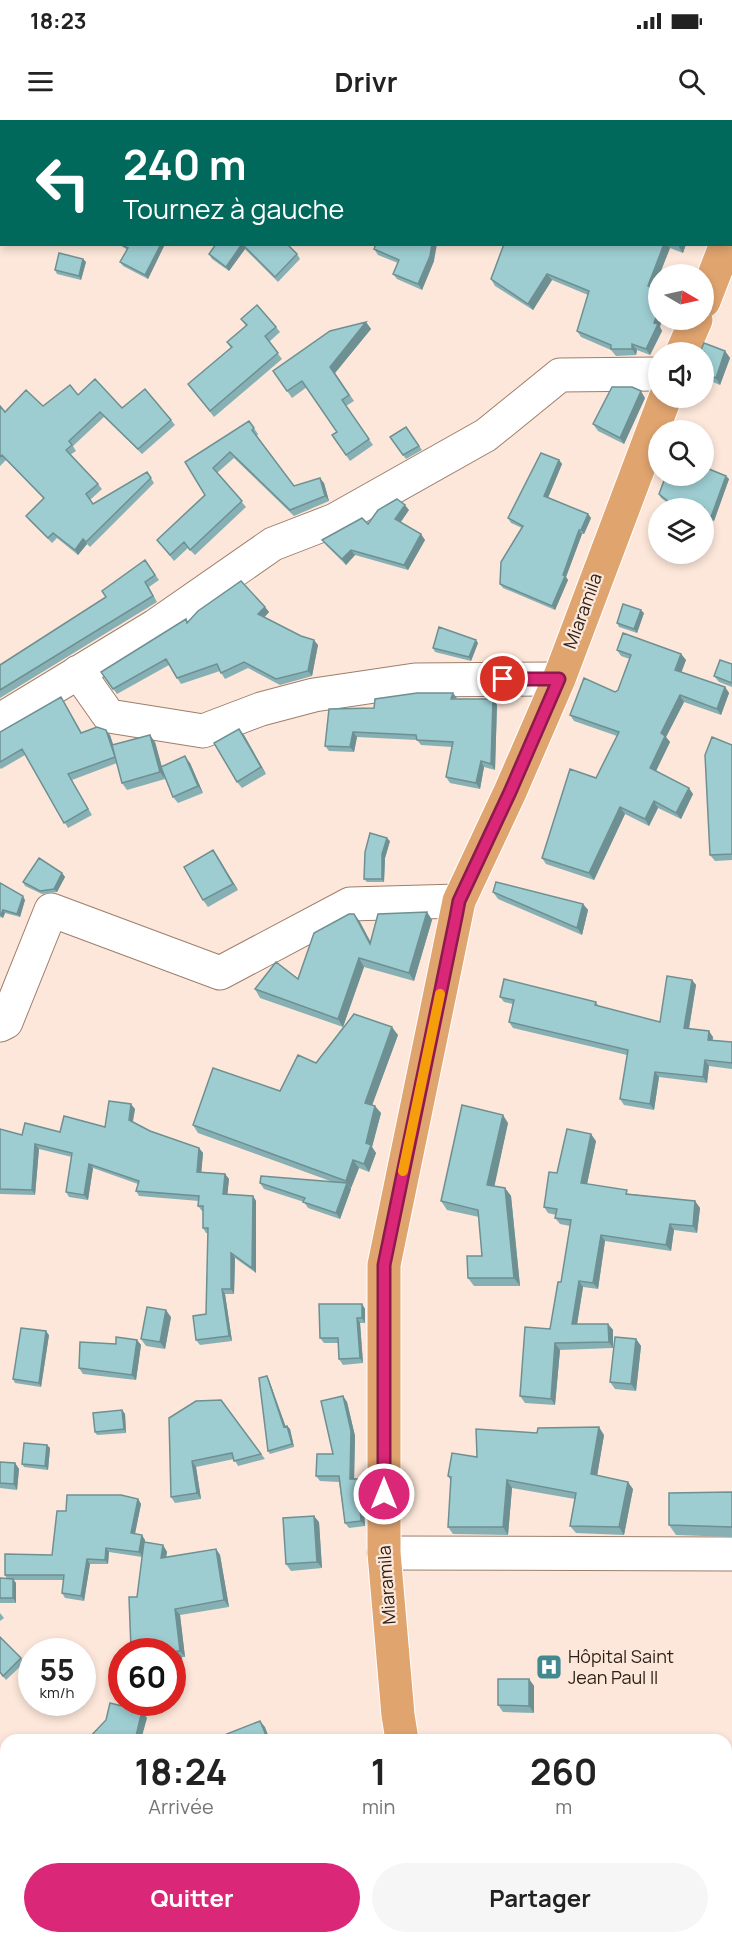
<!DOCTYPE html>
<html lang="fr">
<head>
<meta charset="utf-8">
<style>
  body { margin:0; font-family:Manrope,sans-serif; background:#f6f6f6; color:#222; height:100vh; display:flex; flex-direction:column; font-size:22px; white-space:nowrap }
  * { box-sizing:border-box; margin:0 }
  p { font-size:20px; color:#767676 }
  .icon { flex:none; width:33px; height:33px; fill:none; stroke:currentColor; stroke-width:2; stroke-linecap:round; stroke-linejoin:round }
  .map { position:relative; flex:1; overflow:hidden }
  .side { position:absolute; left:0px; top:1614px; width:732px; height:210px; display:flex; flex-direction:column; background:#fff; border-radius:18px 18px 0 0; box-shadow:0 3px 9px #0003 }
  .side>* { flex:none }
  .banner { position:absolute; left:0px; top:0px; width:732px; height:126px; box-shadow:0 3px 9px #0003; background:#00695c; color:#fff; overflow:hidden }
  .needle { width:39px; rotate:99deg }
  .buttons { position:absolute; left:648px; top:144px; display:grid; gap:12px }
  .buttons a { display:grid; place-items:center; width:66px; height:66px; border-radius:50%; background:#fff; box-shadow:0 3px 9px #0003; font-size:30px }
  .speed { position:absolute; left:18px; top:1518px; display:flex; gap:12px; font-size:30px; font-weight:700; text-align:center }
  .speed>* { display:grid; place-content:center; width:78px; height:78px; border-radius:50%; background:#fff; box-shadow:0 3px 9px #0003; line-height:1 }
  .speed small { font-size:15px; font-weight:400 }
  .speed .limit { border:9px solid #d22; background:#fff; color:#111 }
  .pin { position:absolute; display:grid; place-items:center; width:51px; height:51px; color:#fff; margin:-26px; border:3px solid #fff; border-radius:50%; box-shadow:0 2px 6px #0007 }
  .me { position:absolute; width:66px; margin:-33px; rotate:0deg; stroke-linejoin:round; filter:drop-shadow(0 0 4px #0008) }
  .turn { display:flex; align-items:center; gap:21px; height:126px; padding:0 24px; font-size:27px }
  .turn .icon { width:78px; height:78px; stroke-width:2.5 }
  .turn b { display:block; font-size:42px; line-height:51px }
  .eta { display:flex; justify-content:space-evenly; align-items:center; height:102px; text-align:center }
  .eta b { font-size:36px; font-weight:700; line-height:42px }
  .cta { display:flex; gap:12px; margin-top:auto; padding:12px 24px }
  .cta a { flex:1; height:69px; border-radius:36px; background:#db2777; color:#fff; font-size:24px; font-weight:700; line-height:69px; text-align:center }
  .cta a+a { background:#f6f6f6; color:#222 }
  .status { display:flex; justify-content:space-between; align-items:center; height:42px; padding:0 30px; background:#fff; direction:ltr }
  .status svg { height:16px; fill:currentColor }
  header { display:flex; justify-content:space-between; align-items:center; height:78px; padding:0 24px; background:#fff; font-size:27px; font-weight:700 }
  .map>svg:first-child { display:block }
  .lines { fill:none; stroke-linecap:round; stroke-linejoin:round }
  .minor-casing { stroke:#9e7e6a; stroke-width:35 }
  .major-casing { stroke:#fff; stroke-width:35 }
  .minor { stroke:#fff; stroke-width:33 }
  .major { stroke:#e0a46f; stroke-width:33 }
  .wall { fill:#87b0b4 }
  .shaded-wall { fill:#6e9092 }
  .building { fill:#9dcdd1; stroke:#6e9092; stroke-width:1.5 }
  .route-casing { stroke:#8e194d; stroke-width:15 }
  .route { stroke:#db2777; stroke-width:10 }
  .slow { stroke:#f59e0b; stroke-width:10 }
  .labels { text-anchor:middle; stroke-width:4.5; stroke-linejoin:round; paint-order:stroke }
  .street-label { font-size:18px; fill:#2b1f16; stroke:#fde7da }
  .poi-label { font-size:18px; fill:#2b1f16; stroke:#fde7da; text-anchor:start }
</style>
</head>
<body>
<div class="status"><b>18:23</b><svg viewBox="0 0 49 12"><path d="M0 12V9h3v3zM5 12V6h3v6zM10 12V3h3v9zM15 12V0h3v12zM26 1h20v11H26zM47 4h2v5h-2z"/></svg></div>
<header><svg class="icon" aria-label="menu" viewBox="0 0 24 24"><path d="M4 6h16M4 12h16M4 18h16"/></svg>Drivr<svg class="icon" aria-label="search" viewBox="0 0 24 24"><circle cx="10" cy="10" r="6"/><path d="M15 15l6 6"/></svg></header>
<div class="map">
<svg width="732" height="1824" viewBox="0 0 732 1824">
  <rect width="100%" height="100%" fill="#fde7da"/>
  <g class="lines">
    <defs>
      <path id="minor" d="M78,552L109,596L203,611L261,589L314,575L415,560L559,559
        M0,600L155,506L273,424L335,400L486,315L560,255L658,254
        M0,905L6,902L51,790L220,853L350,784L459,781
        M384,1433L732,1434
        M674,1818L707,1824"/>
      <path id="major" d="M704,181L726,124
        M682,232L696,200
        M402,1620L398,1595L384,1433V1145L459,781L510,672L559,559L665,278
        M439,1818L440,1824"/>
    </defs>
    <use href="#minor" class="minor-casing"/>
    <use href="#major" class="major-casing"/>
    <use href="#minor" class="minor"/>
    <use href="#major" class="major"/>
  </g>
  <path class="wall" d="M0,0H15L9,2H2V34H0Z
    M662,0H732V18L730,23V2H663Z
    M124,124H165L148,159L123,146L120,142L127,130L123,126Z
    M216,124H287L297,134L300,139L278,162L245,129L229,151L212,139L209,134Z
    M504,124H686L683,133L670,128L654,169L660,207L662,211L650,235L637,230L636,235L616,236L611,230L581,217L577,211L588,175L552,160L533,190L495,166L491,159Z
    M374,129L434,141L422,170L397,159L393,154L398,143L378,135Z
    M83,139L86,142L81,160L57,154L55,150Z
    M241,199L276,207L280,212L269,222L282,239L214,297L188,264L231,228L227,222L246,206Z
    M366,202L371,209L335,253L354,281L346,286L373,325L350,341L332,315L337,312L307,267L292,278L273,251Z
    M701,230L725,231L730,238L720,265L704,258V232Z
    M78,275L122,288L171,300L175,305L142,334L104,297L73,326L76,331L70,335L98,364L102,369L90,380L93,384L147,352L154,363L90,427L87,424L78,435L57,418L52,423L30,401L26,396L44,379L6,340L0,346V286L5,292L43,286Z
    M645,278L624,324L598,311L593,304Z
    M249,301L258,314L257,316L294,366L324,363L329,381L294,396L234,338L217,353L246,387L195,435L188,428L174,441L157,420L205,375L185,342Z
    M406,307L422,330L406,339L390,317Z
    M559,340L562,344L548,378L588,394L591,398L584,414H582L566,457L568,460L555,490L503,468L500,464L522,408L511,403L508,398Z
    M657,355L726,356L729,359L714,401L704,397V388H681L671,385L661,378L659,374L664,360L659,358Z
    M409,390L401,402L425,420L408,450L355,435L346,445L326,425L322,420L368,404Z
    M145,440L159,460L149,467L157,482L0,578V545L106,477Z
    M265,487L269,492L264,497L318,525L312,556L280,565L248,548L225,559L220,551L181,564L169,545L117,574L101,552L187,502Z
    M644,493L637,513L619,507L617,503Z
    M478,523L471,541L435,532L433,528Z
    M617,530L681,534L686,540L681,552L725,567L729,573L721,595L684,582L666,617L670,622L656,651L693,674L681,699L658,688L649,706L625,694L594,760L546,744L542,738L596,658L617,616L574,601L570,595L618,570L630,539L621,536Z
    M732,544V567L719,562L714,556Z
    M457,579H493L497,585L495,650L484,647L480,669L450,663L446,657L452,627L421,625L417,620L357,617L354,632L329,631L325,626L374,588Z
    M65,583L82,613L110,615L113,625L155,622L162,647L190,643L203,673L178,683L173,677L163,653L165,659L127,670L122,663L117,643L72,660L92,695L68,708L25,635L1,649L0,648V612Z
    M244,615L266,654L242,668L237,662Z
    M732,625V740L715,741L710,735Z
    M390,721L385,738L384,762H367L364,759Z
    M213,730L238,770L208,787L203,780Z
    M62,753L65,757L57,772L42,774L25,766L23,762Z
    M0,763L25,780L20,797L5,793L3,798L0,797Z
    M493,772L583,784L588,790L582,815L498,779Z
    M427,792L432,800L414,861L364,847L343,907L398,915L372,985L381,993L372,1027L376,1033L369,1052L359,1048L351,1068H350L351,1069L340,1099L308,1088L304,1082L264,1069L260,1063L333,1062L198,1013L193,1005L280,971L316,943L343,907L260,878L255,869L298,859L354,794L360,802L370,822Z
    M692,860L696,865L689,909L713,917L712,920L732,922V949L709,946L707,963L659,957L654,990L624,985L620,979L627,935L513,908L509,902L513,884L504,882L500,877L596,882L599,887L660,902Z
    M135,989L133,1002L150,1011L199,1028L203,1033L201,1052L225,1054L229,1059L227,1074L253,1076L256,1081V1153L235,1138L234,1174H225L232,1221L200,1225L196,1220L206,1194L208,1113H206L203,1108V1091H202L198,1086L199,1081L139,1076L136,1071L138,1064L93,1048L88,1080L69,1077L66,1072L72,1037L39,1029L35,1075L0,1074V1009L22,1015L105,1007Z
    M508,1003L494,1066L505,1068L511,1076L520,1166H474L468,1158L482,1136L479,1097L447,1090L441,1081Z
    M596,1021L587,1064L630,1074L695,1081L700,1088L697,1113L674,1110L671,1131L605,1121L598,1169L583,1167L577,1204H608L613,1210V1228L560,1230L555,1285L525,1283L520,1276L550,1209L561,1162L570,1106L560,1104L555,1098L556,1095L548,1093L544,1087L557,1053Z
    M362,1184L365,1189V1203H360L363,1243L343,1245L339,1239L338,1223H324L320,1218Z
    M171,1197L165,1229L146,1226L141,1219Z
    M49,1215L41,1267L15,1263L13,1259Z
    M636,1219L641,1226L636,1271L615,1269L610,1262Z
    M137,1220L141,1225L136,1260L83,1254L79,1248L116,1224Z
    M267,1256L269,1260L285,1306H287L290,1309L294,1327L270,1334L268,1331Z
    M343,1276L347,1282L355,1316L354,1359H358L362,1365L365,1406L349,1408L345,1403L339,1362L320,1361L316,1356L333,1334Z
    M221,1280L265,1339L238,1346L234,1339L196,1347L201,1379L175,1383L171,1377Z
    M122,1290L125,1294L126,1313L97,1315L95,1312Z
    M537,1313L604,1315L597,1356L633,1369L624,1415L576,1413L570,1406L575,1379L512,1368L508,1415L453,1414L448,1407L451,1361L448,1356L477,1337Z
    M47,1325L50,1328L48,1350L24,1347L22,1344Z
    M0,1342L15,1343L19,1349L17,1370L0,1368Z
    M732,1372V1417L676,1415L669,1405Z
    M138,1379L141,1384L135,1414L145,1420V1422L163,1425L167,1432L166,1437L216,1429L220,1435L229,1487L180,1495L185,1537H182L183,1555H172V1532H133L131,1529L142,1437L109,1432L108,1444H90L84,1481L65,1478L62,1473L64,1460H14L16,1463V1483H0V1458L7,1459L5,1455L52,1435L66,1391Z
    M319,1402L322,1448L291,1451L286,1444Z
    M0,1493L4,1498L0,1501Z
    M0,1517L21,1538L24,1543L6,1560L0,1553Z
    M529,1559L534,1566V1593L503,1592L498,1585Z
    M0,1665L6,1669V1703L0,1699Z
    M0,1741L6,1743V1771L0,1768Z"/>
  <path class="shaded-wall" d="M0,0L2,2V32L0,30Z
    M275,0H284L283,2H274Z
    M728,0H732V18L730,23V2H728Z
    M161,124H165L148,159L145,155Z
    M242,124L245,129L229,151L226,147Z
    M432,124H437L434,141L422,170L418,164Z
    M664,124H667L670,128L652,173L648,166Z
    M679,124H686L683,133L679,127Z
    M83,139L86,142L81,160L79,156Z
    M547,154L552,160L533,190L528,184Z
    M658,192V200H662L660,207L662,211L650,235L646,229Z
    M366,202L371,209L335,253L354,281L330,247Z
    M632,224L637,230L636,235L632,229Z
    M725,231L730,238L720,265L716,258Z
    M641,271L645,278L624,324L620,318Z
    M559,340L562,344L547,380L544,376Z
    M726,356L729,359L714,401L711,397Z
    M320,358L324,363L329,381L325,376Z
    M405,385L409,390L399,404L395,399Z
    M588,394L591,398L584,414L581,410Z
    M579,410L582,414L566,457L568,460L555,490L552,486Z
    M421,414L425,420L408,450L404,445Z
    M83,419L87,424L78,435L75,430Z
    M351,430L355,435L346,445L342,439Z
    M265,487L269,492L262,500L258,494Z
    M641,490L644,493L637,513L634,509Z
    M314,520L318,525L312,556L308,551Z
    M476,520L478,523L471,541L469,537Z
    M681,534L686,540L680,556L675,550Z
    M725,567L729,573L721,595L717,589Z
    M453,573L457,578L451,579Z
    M680,575L684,582L666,617L670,622L654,655L650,648L661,613Z
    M493,579L497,585L495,650L491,644Z
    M239,609L244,615L266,654L261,647Z
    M106,610L110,615L119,642L115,637Z
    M353,612L357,617L354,632L350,627Z
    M150,615L155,622L165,659L160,652Z
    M185,636L190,643L203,673L198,666Z
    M481,641L484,647L480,669L476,663Z
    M689,668L693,674L681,699L676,693Z
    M654,681L658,688L649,706L645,699Z
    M620,687L625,694L594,760L589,753Z
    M387,718L390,721L385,738L384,762L382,759V734Z
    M213,730L218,737L238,770L233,764Z
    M62,753L65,757L57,772L54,769Z
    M23,776L25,780L20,797L17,794Z
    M583,784L588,790L582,815L577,808Z
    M3,790L5,793L3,798L1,795Z
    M427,792L432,800L414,861L409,853Z
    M354,794L360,802L376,832L370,824Z
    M359,838L364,847L343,907L338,899Z
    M692,860L696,865L688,914L684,908Z
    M392,907L398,915L370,991L365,983Z
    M709,911L713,917L712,926L708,920Z
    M705,940L709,946L707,963L703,957Z
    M655,952L659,957L654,990L650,984Z
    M131,984L135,989L132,1004L129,1000Z
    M375,986L381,993L372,1027L376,1033L369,1052L364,1044L366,1023Z
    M503,995L508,1003L493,1073L487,1065Z
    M591,1014L596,1021L586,1069L581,1063Z
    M35,1024L39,1029L35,1075L32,1070Z
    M199,1028L203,1033L201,1057L197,1052Z
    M353,1040L359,1048L351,1068L346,1061Z
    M89,1044L93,1048L88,1080L84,1075Z
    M225,1054L229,1059L227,1079L223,1074Z
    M347,1063L351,1069L340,1099L336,1093Z
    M505,1068L511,1076L520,1166L514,1158Z
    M253,1076L256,1081V1153L252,1148Z
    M695,1081L700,1088L697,1113L693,1106Z
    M670,1104L674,1110L671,1131L666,1125Z
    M601,1115L605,1121L598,1169L593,1163Z
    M231,1133L235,1138L234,1174L231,1169Z
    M579,1161L583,1167L576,1211L572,1204Z
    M222,1169L225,1174L232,1221L229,1216Z
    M362,1184L365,1189V1203L362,1198Z
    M166,1190L171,1197L165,1229L160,1222Z
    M357,1198L360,1203L363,1243L360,1238Z
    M608,1204L613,1210V1228L609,1222Z
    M46,1211L49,1215L41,1267L39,1263Z
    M636,1219L641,1226L636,1271L631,1264Z
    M137,1220L141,1225L136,1260L132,1255Z
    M555,1223L560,1230L555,1285L551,1279Z
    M267,1256L269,1260L287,1310L284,1307Z
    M343,1276L347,1282L355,1316L354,1365L350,1359Z
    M122,1290L125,1294L126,1313L124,1309Z
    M287,1306L290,1309L294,1327L292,1324Z
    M599,1307L604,1315L596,1362L591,1354Z
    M47,1325L50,1328L48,1350L45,1346Z
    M192,1341L196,1347L201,1379L197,1373Z
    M15,1343L19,1349L17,1370L14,1364Z
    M358,1359L362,1365L365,1406L361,1401Z
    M507,1360L512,1368L508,1415L503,1407Z
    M628,1362L633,1369L624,1415L619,1407Z
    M138,1379L141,1384L134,1418L131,1413Z
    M314,1396L319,1402L322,1448L317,1442Z
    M142,1415L145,1420L143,1437L139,1432Z
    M163,1425L167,1432L165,1444L161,1438Z
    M106,1428L109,1432L108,1444L105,1440Z
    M216,1429L220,1435L229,1487L224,1480Z
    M87,1439L90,1444L84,1481L81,1476Z
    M13,1459L16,1463V1483L13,1478Z
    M175,1489L180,1495L185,1537L180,1531Z
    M177,1531L182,1537L183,1555L178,1549Z
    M529,1559L534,1566V1593L529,1586Z
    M142,1591L147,1598L141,1620H135Z
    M260,1601L265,1607L270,1620H268Z
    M392,1818H397L398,1824H392Z"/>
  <path class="building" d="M37,0H62V2H38Z
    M118,0H139V2H120Z
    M239,0H275L274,2H238Z
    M373,0H506L509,2H373Z
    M670,0H728V2H674Z
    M124,124H161L145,155L120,142L128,128L123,126Z
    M216,124H242L226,147L209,134Z
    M242,124H287L297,134L275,157Z
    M376,124H432L430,136L418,164L393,154L399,140L374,129Z
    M504,124H664L648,166L658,171V192L654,203L658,204L646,229L632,224V229H611V225L577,211L589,171L547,154L528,184L491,159Z
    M59,133L83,139L79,156L55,150Z
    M257,185L276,207L265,216L278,233L210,291L188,264L232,227L227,222L247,205L241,199Z
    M366,202L330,247L349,275L342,280L369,319L346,335L332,315L337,312L302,261L287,271L273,251L330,211Z
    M704,223L725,231L716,258L704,253V232H694L696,228L701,230Z
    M95,259L122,288L145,269L171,300L138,329L100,292L69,321L72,325L66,330L98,364L86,374L93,384L147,352L151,358L86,422L83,419L75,430L53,413L48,418L26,396L44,378L2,335L0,337V286L5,292L26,270L43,286L70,265L78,275Z
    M612,267H632L641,271L620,318L593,304Z
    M249,301L254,308L252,310L294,366L320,358L325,376L290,390L230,332L213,348L242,381L190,430L184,422L170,435L157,420L205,375L185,342Z
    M406,307L419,326L403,335L390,317Z
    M541,333L559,340L544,376L588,394L581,410H579L563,455L565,456L552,486L500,464L501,442L523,406L508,398Z
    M704,347L726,356L711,397L704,394V388H688L669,382L659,374L665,358L659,356H704Z
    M397,379L405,385L395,399L421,414L404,445L351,430L342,439L322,420L362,398L368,404L378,390Z
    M145,440L155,455L145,462L153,476L0,570V545L106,477L102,471Z
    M241,461L265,487L258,494L301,516L314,520L308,551L276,559L244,542L221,553L217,544L177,558L166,539L113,569L101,552L186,499L187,503L198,491Z
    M623,484L641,490L634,509L617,503Z
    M439,507L476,520L469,537L433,528Z
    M623,513L681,534L675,550L725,567L717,589L680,575L661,613L665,616L650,648L689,668L676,693L654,681L645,699L620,687L589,753L542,738L570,649L596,658L619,612L570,595L584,558L615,572L618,570L631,535L617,530Z
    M720,540L732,544V563L714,556Z
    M417,573H453L451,579H493L491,644L481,641L476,663L446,657L453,622L417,620L416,615L353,612L350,627L325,626L329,589L374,588L375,579Z
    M61,577L81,613L97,607L106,610L115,637L68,654L88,689L64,703L22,629L0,642V612Z
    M239,609L261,647L237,662L214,623Z
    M150,615L160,652L122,663L112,625Z
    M712,617L732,625V734L710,735L705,635Z
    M185,636L198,666L173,677L161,647Z
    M370,713L387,718L382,734V759H364L365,732Z
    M213,730L233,764L203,780L184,747Z
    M39,738L62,753L54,769L40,771L23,762Z
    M496,762L583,784L577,808L493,772Z
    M0,763L23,776L17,794L3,790L1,795L0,794Z
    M427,792L409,853L359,838L338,899L255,869L276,842L298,859L314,813L349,794H354L370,824L378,794Z
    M667,856L692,860L684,908L709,911L708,920L732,922V943L705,940L703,957L655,952L650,984L620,979L628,930L509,902L514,880L500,877L504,859L596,882L595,885L660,902Z
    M354,894L392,907L365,983L375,986L366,1023L371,1025L364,1044L353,1040L346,1061L193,1005L213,948L280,971L298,935L316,943Z
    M109,981L131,984L129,1000L150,1011L199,1028L197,1052L225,1054L223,1074L253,1076L252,1148L231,1133V1169H222L229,1216L196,1220L193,1196L206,1194L208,1108H203V1086H198L199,1076L136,1071L139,1061L89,1044L84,1075L66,1072L72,1033L35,1024L32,1070L0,1069V1009L22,1015L25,1003L60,1012L64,996L105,1007Z
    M462,985L503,995L487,1065L505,1068L514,1158H468L467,1136H482L478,1090L441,1081Z
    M567,1009L591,1014L581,1063L627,1070L626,1074L695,1081L693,1106L670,1104L666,1125L601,1115L593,1163L579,1161L572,1204H608L609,1222L555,1223L551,1279L520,1276L525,1207L550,1209L558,1162H561L571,1100L555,1098L557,1089L544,1087L549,1052L557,1053Z
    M261,1056L347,1063L336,1093L303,1082L305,1078L260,1063Z
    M319,1184H362V1198H357L360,1238L339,1239L338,1218H320Z
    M147,1187L166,1190L160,1222L141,1219Z
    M21,1208L46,1211L39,1263L13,1259Z
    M116,1217L137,1220L132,1255L79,1248L80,1222L116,1224Z
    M615,1217L636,1219L631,1264L610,1262Z
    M267,1256L284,1307L287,1306L292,1324L268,1331L259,1258Z
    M343,1276L351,1311L350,1359H358L361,1401L345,1403L339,1356H316L317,1334H333L321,1281Z
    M221,1280L261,1334L234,1341L232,1333L192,1341L197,1373L171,1377L169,1298L196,1281Z
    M122,1290L124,1309L95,1312L93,1293Z
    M599,1307L591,1354L628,1362L619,1407L570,1406L576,1373L507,1360L503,1407H448L451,1357L448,1356L452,1333L477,1337L476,1309L537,1313L538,1308Z
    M24,1323L47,1325L45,1346L22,1344Z
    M0,1342L15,1343L14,1364L0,1363Z
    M732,1372V1407L669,1405V1373Z
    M67,1375H121L138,1379L131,1413L142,1415L139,1432L106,1428L105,1440L87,1439L81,1476L62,1473L64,1455H5V1434L52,1435L57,1391H66Z
    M314,1396L317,1442L286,1444L283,1398Z
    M144,1422L163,1425L161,1438L216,1429L224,1480L175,1489L180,1531H177L178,1549H172V1532H153V1528L131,1529L129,1477H137Z
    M0,1458L13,1459V1478H0Z
    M0,1517L21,1538L3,1556L0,1552Z
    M498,1559H529V1586L498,1585Z
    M110,1583L142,1591L135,1620H87L106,1600Z
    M260,1601L268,1620H221L219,1617Z
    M0,1665L6,1669V1700L0,1696Z
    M0,1741L6,1743V1766L0,1764Z
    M48,1818H125L134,1822L133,1824H52Z
    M357,1818H392V1824H357Z"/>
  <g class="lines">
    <defs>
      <path id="route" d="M384,1374V1145L456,797L459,781L510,672L559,559H503"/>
    </defs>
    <use href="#route" class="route-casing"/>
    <use href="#route" class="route"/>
    <path class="slow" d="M403,1051L440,874"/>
  </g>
  <defs>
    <symbol id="hospital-square" viewBox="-11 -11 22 22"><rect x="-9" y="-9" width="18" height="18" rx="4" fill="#42898f" stroke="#fde7da"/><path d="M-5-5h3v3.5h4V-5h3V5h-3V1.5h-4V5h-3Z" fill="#fff"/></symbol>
  </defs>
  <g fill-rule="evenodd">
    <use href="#hospital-square" x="534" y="1532" width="30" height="30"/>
  </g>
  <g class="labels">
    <g class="street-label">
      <text transform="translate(583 491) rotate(-70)" y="6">Miaramila</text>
      <text transform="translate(387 1465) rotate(-94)" y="6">Miaramila</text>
    </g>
    <g class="poi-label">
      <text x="568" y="1543">Hôpital Saint<tspan x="568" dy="21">Jean Paul II</tspan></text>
    </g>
  </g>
</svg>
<div class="buttons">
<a><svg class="needle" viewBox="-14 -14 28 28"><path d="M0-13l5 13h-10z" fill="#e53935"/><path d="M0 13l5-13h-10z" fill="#767676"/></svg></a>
<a><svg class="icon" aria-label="sound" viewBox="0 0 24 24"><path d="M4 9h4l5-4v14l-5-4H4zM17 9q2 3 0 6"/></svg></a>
<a><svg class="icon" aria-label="search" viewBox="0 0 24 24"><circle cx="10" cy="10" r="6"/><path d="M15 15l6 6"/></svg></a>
<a><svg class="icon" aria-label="layers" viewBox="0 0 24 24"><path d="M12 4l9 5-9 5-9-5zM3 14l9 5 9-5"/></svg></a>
</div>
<div class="speed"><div>55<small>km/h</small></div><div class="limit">60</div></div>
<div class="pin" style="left:503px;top:559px;background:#d93025"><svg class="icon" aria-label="arrive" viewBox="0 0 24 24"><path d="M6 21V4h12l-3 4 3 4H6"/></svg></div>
<svg class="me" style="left:384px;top:1374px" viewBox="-20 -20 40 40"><circle r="17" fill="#db2777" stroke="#fff" stroke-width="3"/><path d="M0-11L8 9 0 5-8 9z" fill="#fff"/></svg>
<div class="banner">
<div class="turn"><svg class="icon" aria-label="left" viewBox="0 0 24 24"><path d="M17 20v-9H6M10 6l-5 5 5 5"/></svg><div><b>240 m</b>Tournez à gauche</div></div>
</div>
<section class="side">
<div class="eta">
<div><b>18:24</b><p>Arrivée</p></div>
<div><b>1</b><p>min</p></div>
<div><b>260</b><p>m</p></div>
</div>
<div class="cta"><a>Quitter</a><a>Partager</a></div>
</section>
</div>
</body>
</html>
